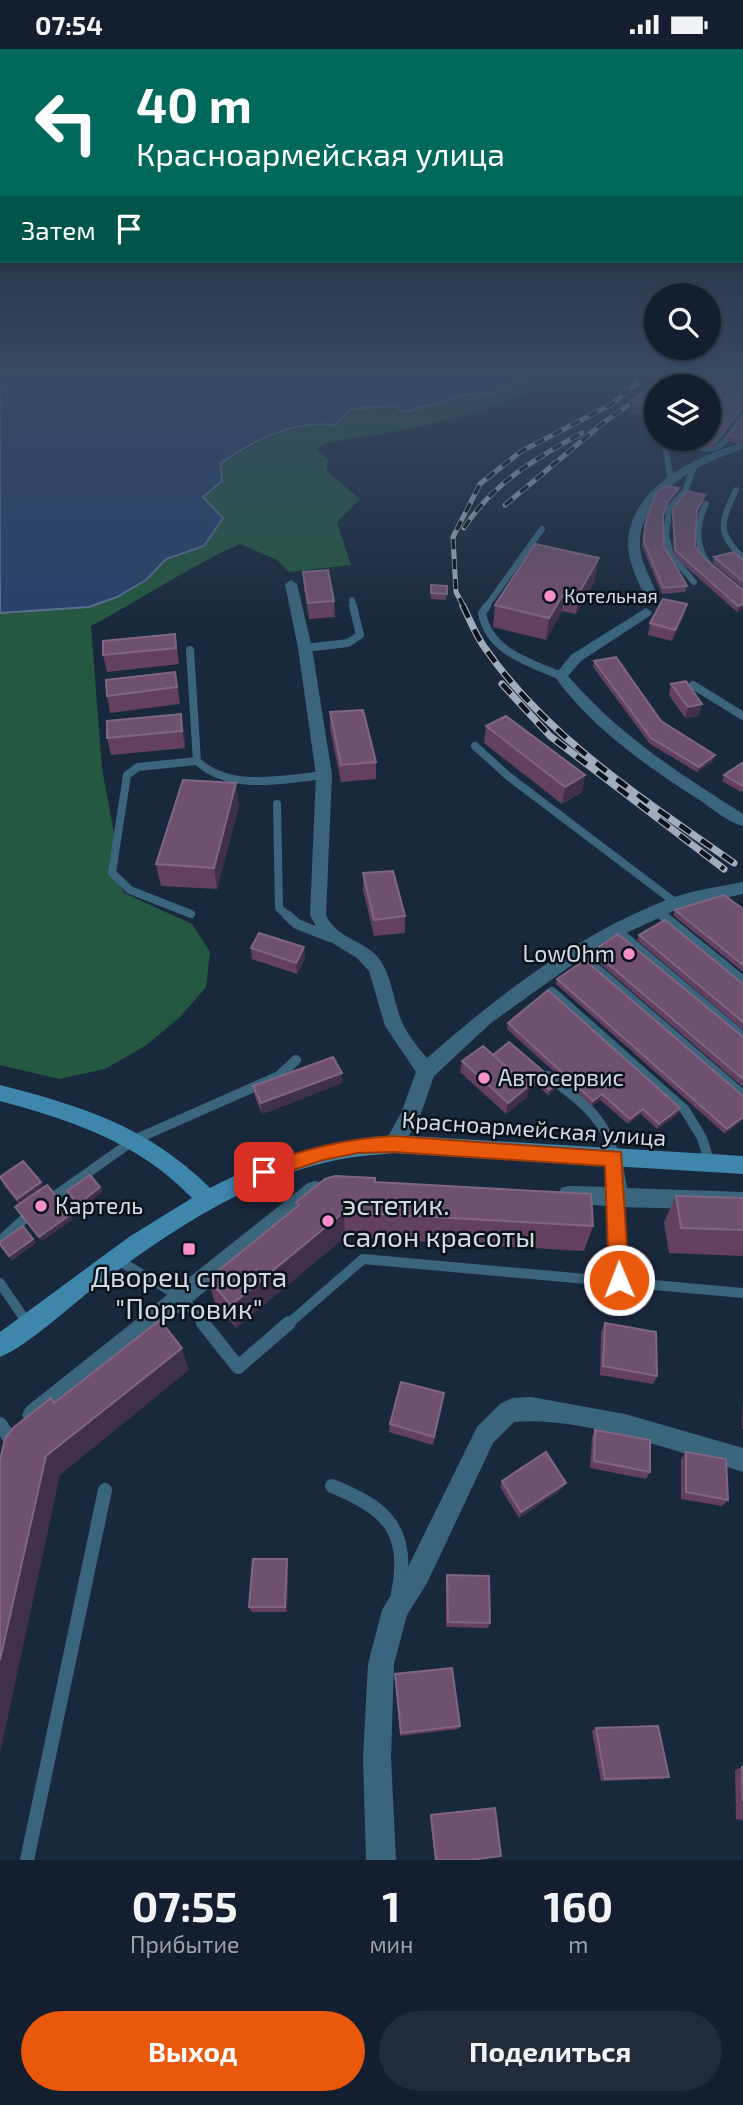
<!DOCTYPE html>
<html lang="ru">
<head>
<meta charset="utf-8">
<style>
  body { margin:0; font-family:"Exo 2",sans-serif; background:#202c3a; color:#f1f3f6; height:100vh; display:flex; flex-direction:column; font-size:26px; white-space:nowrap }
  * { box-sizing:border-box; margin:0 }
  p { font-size:23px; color:#9da2aa }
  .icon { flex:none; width:38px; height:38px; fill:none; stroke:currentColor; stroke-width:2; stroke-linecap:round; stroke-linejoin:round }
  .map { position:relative; height:1811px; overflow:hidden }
  .drawer { display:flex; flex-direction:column; background:#131f2e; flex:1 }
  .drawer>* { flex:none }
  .top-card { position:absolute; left:0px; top:0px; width:744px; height:214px; box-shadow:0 2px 5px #0004,0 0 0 2px #323d4a; background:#00695c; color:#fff; overflow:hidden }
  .controls { position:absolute; left:644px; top:234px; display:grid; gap:14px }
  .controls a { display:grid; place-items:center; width:77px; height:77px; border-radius:50%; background:#131f2e; box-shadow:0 2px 5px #0004,0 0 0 2px #323d4a; font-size:35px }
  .pin { position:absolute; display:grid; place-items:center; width:60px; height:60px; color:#fff; margin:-30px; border-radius:14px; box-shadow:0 4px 10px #0006 }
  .me { position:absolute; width:77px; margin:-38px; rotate:359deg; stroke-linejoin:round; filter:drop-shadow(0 0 5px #0008) }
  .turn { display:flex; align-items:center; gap:24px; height:147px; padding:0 21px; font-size:32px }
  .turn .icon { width:91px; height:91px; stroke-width:2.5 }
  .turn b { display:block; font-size:49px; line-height:60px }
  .then { display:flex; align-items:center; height:66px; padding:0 21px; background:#0003; gap:14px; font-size:26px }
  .eta { display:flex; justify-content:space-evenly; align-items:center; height:119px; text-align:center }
  .eta b { font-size:42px; font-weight:700; line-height:49px }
  .cta { display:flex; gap:14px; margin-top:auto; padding:14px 21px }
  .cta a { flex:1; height:80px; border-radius:42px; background:#ea580c; color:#fff; font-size:28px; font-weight:700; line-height:80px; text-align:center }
  .cta a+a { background:#202c3a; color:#f1f3f6 }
  .status { display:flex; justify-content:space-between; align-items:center; height:49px; padding:0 35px; background:#131f2e; direction:ltr }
  .status svg { height:19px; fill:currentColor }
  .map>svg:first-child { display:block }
  .green { fill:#255841 }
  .water { fill:#29426a; stroke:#5b7090; stroke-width:2 }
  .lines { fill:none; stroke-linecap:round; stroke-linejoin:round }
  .lane-far3 { stroke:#3b657d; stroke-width:6 }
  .lane-far2 { stroke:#3b657d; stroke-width:8 }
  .lane-far1 { stroke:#3b657d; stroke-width:10 }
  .lane { stroke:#3b657d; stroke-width:14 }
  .street { fill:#3b657d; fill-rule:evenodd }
  .secondary { fill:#3f86ad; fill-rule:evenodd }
  .rail-far1-casing { stroke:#a1adbc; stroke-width:5 }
  .rail-casing { stroke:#a1adbc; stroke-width:7 }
  .rail-far1 { stroke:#0a121a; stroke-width:3.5; stroke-dasharray:10; stroke-linecap:butt }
  .rail { stroke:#0a121a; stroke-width:4.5; stroke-dasharray:13; stroke-linecap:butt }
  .wall { fill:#644060 }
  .shaded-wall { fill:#41304c }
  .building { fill:#70506f; stroke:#7f6682; stroke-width:2 }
  .route { fill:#ea580c; stroke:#983908; stroke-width:2 }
  .poi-dot { fill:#f98fca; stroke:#0a121a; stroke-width:2.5 }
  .labels { text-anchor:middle; stroke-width:5; stroke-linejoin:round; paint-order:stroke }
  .far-poi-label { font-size:19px; fill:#d1dbe8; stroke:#0a121a; text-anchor:start }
  .poi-label { font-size:23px; fill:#d1dbe8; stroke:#0a121a; text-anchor:start }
  .street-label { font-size:23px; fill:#d1dbe8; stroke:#0a121a }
  .near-poi-label { font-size:28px; fill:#d1dbe8; stroke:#0a121a; text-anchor:start }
</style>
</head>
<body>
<div class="status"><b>07:54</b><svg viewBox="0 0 49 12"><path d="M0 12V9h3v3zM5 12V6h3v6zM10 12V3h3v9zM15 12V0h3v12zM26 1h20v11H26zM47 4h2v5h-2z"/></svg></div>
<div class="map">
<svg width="743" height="1811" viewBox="0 0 743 1811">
  <rect width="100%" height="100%" fill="#19293d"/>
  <path class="green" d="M535,322H569C485,370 418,379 326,394L317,401L328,410L327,422L360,450L337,473L351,516L289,523L277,511L240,495C188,518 142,550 91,577L102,720L116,794L111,819L124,844L192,875L210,903L206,938L180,968L145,997L105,1020L59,1030L0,1016V564L89,558L146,532L166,510L204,497L203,448L221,414L281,382L310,373L336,376L351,360L439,355L496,343Z"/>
  <path class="water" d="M0,322H535L496,343L464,347L405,363L393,357L351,360L336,376C292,371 257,390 221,414L222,432L203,448L223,469L204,497L166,510L146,531L117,548L89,558L0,564Z"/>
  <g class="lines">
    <path class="lane-far3" d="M704,338L718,322
      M709,368L743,326
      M664,390L671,432
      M690,390L688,395C721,409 726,391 743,367
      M667,393L694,398
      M694,418L685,442L669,460L666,487L671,506L694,533
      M736,441C721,473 716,483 743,509
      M706,455C695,477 695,501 712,519
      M352,551L354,558
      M486,558L542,480"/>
    <path class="lane-far2" d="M487,557L482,564C489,603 529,613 561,627
      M305,599L348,594L360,586L353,557
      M190,601L197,712C229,743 284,730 324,726
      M693,636L743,667
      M475,697L508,727L676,854
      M277,755L279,859L289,868
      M657,862L665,868
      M191,865L130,841L112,824L127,726L138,718L197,712"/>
    <path class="lane-far1" d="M287,866L297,875L330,888
      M662,866L743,932
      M616,881L743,988
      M577,903L743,1046
      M552,943L685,1061L702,1089L710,1115
      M548,1027C578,1050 608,1070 614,1109
      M617,1149L619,1231
      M45,1154L134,1091L279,1027L296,1011
      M0,1192L33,1162
      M116,1210L183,1249L204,1276
      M0,1234L28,1275
      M287,1276L363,1210L743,1244"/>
    <path class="lane" d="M203,1274L238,1318L289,1274
      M0,1375L8,1387
      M332,1437C387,1459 411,1482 398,1544
      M27,1811L105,1441"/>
    <path class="street" d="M743,394V400C700,414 637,445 640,498C641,516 653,532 658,549L647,552C640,537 628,513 628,495C629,439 696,406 743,394Z
      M291,531L297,535L312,599L332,726L326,866C336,890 366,891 380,911C392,929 393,949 400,968C405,983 417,997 427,1009C500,945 578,885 669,850C692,841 719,838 743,833V845L680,859L622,886L583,908L491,974L434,1027L420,1067L401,1101L394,1104L387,1101L384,1095L401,1064L416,1023L385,977L369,922L357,909L321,887L310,866L316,726L298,599L285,535Z
      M646,559L652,563L651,566L581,612L568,627C619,686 677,723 743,765V777C728,773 714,761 701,752C646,717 593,680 554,627L571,606Z
      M614,1100L621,1103L627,1139L743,1143V1161L617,1158L561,1153L558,1146L561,1139L568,1137L606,1138L604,1109L607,1103Z
      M315,1132L322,1134L325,1141L322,1148L42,1374L34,1378L26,1374L22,1366L26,1358L308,1134Z
      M531,1348L625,1365L743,1399V1423C677,1403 583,1367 514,1373L493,1394L427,1534L407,1566L394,1615L391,1709L396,1811H366L363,1709L368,1615L382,1561L409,1516L477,1378L500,1355L512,1349Z"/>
    <path class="secondary" d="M0,1036C82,1057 149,1078 210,1139C268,1108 329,1094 394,1086L743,1107V1125L394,1104C375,1106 355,1107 336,1111C247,1130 170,1182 98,1236C72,1255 28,1297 0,1308V1283L129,1188L192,1149C138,1093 73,1072 0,1052Z"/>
    <defs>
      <path id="rail-far1" d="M505,456L603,374L654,338L668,322
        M464,479C493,434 536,409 582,384
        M464,558L456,543L453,488L480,435L520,403L612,355L652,322"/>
      <path id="rail" d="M463,557C470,571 476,587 485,599C547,689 646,752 734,814
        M502,635L550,687L724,820"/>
    </defs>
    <use href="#rail-far1" class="rail-far1-casing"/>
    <use href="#rail" class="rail-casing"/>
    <use href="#rail-far1" class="rail-far1"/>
    <use href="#rail" class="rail"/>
  </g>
  <path class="wall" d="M743,328L713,400L692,395L693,390H709Z
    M654,347L652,357L644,367L631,363L632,353Z
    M656,360V375L648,373L649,367Z
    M743,369V394L742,396L727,392L728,387Z
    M674,390H687L684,393Z
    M679,439L677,445L667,457L663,469L664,497L687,537L685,543L662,545L642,497L644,476L646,471Z
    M704,452L697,464L695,497L705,510L743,541L737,563L674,507L672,466L673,460Z
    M714,508L743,511V539L713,514Z
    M303,523L334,552L335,568L309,570L304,540Z
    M595,531L576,565L562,562L546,591L493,578L495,556Z
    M431,536L447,537L446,551L431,550Z
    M687,555L684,566L672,592L648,586L650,574Z
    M175,585L179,615L107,623L103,606Z
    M594,612L661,672L713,712L697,723L650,695L593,618Z
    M175,623L180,655L110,664L107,647Z
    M671,635L699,667L685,669L669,646Z
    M330,663L376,713V730L341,733L330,680Z
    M486,677L585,726L582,743L562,755L484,694Z
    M184,682L185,699L111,706L107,689Z
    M743,715V742L741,743L722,732L724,726Z
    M239,756L217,840L161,837L156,815Z
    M363,824L405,867V884L374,887L363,841Z
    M743,860V923L673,866L675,861Z
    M639,886L743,935V981L637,891Z
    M251,899L305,909L297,925L252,910Z
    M593,902L743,988V1038L591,907Z
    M557,930L743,1047L725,1085L556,935Z
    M508,974L680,1059L678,1065L657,1080L641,1065L628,1075L600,1051L592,1057L507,980Z
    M493,1006L556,1040L548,1046L537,1036L528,1042L527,1048L506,1065L460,1023L462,1012Z
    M342,1034L262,1065L255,1048L253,1037Z
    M0,1128L41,1133L43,1138L73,1170L42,1192L18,1162L15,1158L19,1155L5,1138Z
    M375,1133L593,1177L584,1202L345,1188L236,1279L215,1254L208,1230L297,1159L296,1153Z
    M100,1138L102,1143L80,1160L69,1147L67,1142Z
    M676,1147L743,1149V1207L669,1204L664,1173Z
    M605,1274L657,1327L653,1335L600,1326L601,1283Z
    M743,1342V1380H742Z
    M444,1344L433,1396L389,1383L390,1375Z
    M595,1381L650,1423L646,1430L590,1419L592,1388Z
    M686,1403L728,1451L722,1457L681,1450V1410Z
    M502,1432L562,1440L519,1469L500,1438Z
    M288,1516L287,1563H252L249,1558Z
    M447,1526L490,1574L488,1579L446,1578V1532Z
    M395,1625L460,1677L458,1680L400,1687Z
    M596,1679L669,1728L663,1730L601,1732L592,1682Z
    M742,1718H743V1771L736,1770L735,1721Z
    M431,1766L473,1811H435L430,1768Z"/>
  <path class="shaded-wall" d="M711,322H714L700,338H697Z
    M739,322H742L709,363V360Z
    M654,347L652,357L644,367L645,356Z
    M743,358V361L713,400L715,394Z
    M679,439L677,445L667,457L662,473L668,452Z
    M599,509L595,531L576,565L579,544Z
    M566,541L562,562L546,591L549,569Z
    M687,555L684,566L672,592L675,581Z
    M743,555V560L737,563L738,557Z
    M702,655L699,667L685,669L688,658Z
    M181,665L184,682L185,699L182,682Z
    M715,706L713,712L697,723L699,718Z
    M585,726L582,743L562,755L565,738Z
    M236,734L239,756L217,840L214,819Z
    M304,898L305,909L297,925L296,914Z
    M342,1024V1034L262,1065L261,1054Z
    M538,1031L537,1036L528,1042L527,1048L506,1065L508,1054L528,1037Z
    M557,1034L556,1040L548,1046L549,1041Z
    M602,1045L600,1051L592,1057L593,1052Z
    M680,1059L678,1065L657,1080L659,1075Z
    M643,1060L641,1065L628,1075L630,1070Z
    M743,1068V1071L725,1085L727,1080Z
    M41,1133L45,1143L22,1159L17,1150Z
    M100,1138L102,1143L80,1160L78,1155Z
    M344,1163L345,1188L236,1279L231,1256Z
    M71,1165L73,1170L42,1192L39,1188Z
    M33,1190L36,1194L12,1212L9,1207Z
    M182,1299L189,1321L60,1426L0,1705V1611L46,1407Z
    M566,1434L562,1440L519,1469L521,1463Z
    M287,1510L288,1516L287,1563L285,1558Z"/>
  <path class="building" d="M692,322H711L697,338H678Z
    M718,322H739L709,360V338H705Z
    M743,328V358L715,394L698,390H709V370Z
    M641,344L654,347L645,356L632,353Z
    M656,360V369L649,367Z
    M743,369V390L728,387Z
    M665,437L679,439L668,452L663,467L664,497L687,537L663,539L644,492L646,471L656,445Z
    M686,442L705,446L697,461L695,497L705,510L743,541V555L738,557L675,501L673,460Z
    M535,495L599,509L579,544L566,541L549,569L495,556Z
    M734,503L743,511V532L714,508Z
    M328,521L334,552L308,554L303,523Z
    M431,536L447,537V545L431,544Z
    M663,550L687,555L675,581L650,574Z
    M175,585L176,599L103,606V592Z
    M616,608L661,672L715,706L699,718L651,689L594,612Z
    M175,623L177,638L107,647L106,631Z
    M686,632L702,655L688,658L671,635Z
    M363,661L376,713L341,716L330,663Z
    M181,665L182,682L107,689V672Z
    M506,667L585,726L565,738L486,677Z
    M742,714L743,715V737L724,726Z
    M183,731L236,734L214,819L156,815Z
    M393,822L405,867L374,871L363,824Z
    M724,846L743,860V916L675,861Z
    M665,871L743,935V973L639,886Z
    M259,884L304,898L296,914L251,899Z
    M618,885L743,988V1030L593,902Z
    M585,911L743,1047V1068L727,1080L557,930Z
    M548,941L680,1059L659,1075L643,1060L630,1070L602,1045L593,1052L508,974Z
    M509,993L557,1034L549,1041L538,1031L528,1037L493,1006Z
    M483,997L529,1037L508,1054L462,1012Z
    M333,1008L342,1024L261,1054L253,1037Z
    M23,1112L41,1133L17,1150L0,1128Z
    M90,1126L100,1138L78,1155L67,1142Z
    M335,1127L375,1129V1133L591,1145L593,1177L344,1163L231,1256L208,1230L299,1156L296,1153L325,1130Z
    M47,1136L71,1165L39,1188L15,1158Z
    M676,1147L743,1149V1181L681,1179Z
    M23,1177L33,1190L9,1207L0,1195V1193Z
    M160,1271L182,1299L46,1407L0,1611V1411L5,1390L13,1379L51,1349L54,1354Z
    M605,1274L656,1283L657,1327L603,1317Z
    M401,1333L444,1344L434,1388L390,1375Z
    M595,1381L650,1391V1423L594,1412Z
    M546,1403L566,1434L521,1463L502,1432Z
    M686,1403L726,1410L728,1451L686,1443Z
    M253,1510H287L285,1558H249Z
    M447,1526L489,1527L490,1574L448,1573Z
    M452,1619L460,1677L401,1684L395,1625Z
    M658,1677L669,1728L605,1730L596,1679Z
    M742,1718H743V1752Z
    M495,1759L501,1807L470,1811H436L431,1766Z"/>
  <linearGradient id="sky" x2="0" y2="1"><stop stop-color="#0e1722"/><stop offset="0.56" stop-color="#384962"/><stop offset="1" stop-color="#384962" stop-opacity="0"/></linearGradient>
  <rect width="743" height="576" fill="url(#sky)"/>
  <path class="route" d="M394,1087L621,1103L629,1231L626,1238L619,1241L612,1238L609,1231L605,1117L394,1103L358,1104L323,1111L264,1131L257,1129L254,1123L257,1117C303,1101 346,1089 394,1087Z"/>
  <g class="poi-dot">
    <circle cx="550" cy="547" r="7"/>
    <circle cx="629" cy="905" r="7"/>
    <circle cx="484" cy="1029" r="7"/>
    <circle cx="41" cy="1157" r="7"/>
    <circle cx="328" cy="1172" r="7"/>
    <rect x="182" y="1193" width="14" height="14" rx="3.5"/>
  </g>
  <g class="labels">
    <g class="far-poi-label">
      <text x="564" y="554">Котельная</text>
    </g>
    <g class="poi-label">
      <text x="615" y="913" text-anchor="end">LowOhm</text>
      <text x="498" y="1037">Автосервис</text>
      <text x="55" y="1165">Картель</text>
    </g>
    <g class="street-label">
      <text transform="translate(534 1080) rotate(4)" y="8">Красноармейская улица</text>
    </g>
    <g class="near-poi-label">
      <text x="342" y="1166">эстетик.<tspan x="342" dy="32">салон красоты</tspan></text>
      <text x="189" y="1238" text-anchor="middle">Дворец спорта<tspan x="189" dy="32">"Портовик"</tspan></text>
    </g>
  </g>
</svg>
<div class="controls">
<a><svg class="icon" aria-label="search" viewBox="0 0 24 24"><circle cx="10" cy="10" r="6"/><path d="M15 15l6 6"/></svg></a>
<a><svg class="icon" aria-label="layers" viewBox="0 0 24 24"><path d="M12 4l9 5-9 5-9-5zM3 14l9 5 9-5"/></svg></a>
</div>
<div class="pin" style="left:264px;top:1123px;background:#d93025"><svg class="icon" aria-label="arrive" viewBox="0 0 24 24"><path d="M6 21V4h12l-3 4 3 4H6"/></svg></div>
<svg class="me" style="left:619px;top:1231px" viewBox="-20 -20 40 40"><circle r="17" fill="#ea580c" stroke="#fff" stroke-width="3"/><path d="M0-11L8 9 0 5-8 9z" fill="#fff"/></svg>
<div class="top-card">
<div class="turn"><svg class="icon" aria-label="left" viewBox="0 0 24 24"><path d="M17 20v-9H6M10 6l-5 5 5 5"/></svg><div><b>40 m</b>Красноармейская улица</div></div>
<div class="then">Затем<svg class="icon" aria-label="arrive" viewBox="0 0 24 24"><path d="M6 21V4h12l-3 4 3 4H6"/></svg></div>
</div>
</div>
<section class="drawer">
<div class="eta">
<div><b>07:55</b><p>Прибытие</p></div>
<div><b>1</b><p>мин</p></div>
<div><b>160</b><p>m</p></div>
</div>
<div class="cta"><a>Выход</a><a>Поделиться</a></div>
</section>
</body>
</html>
